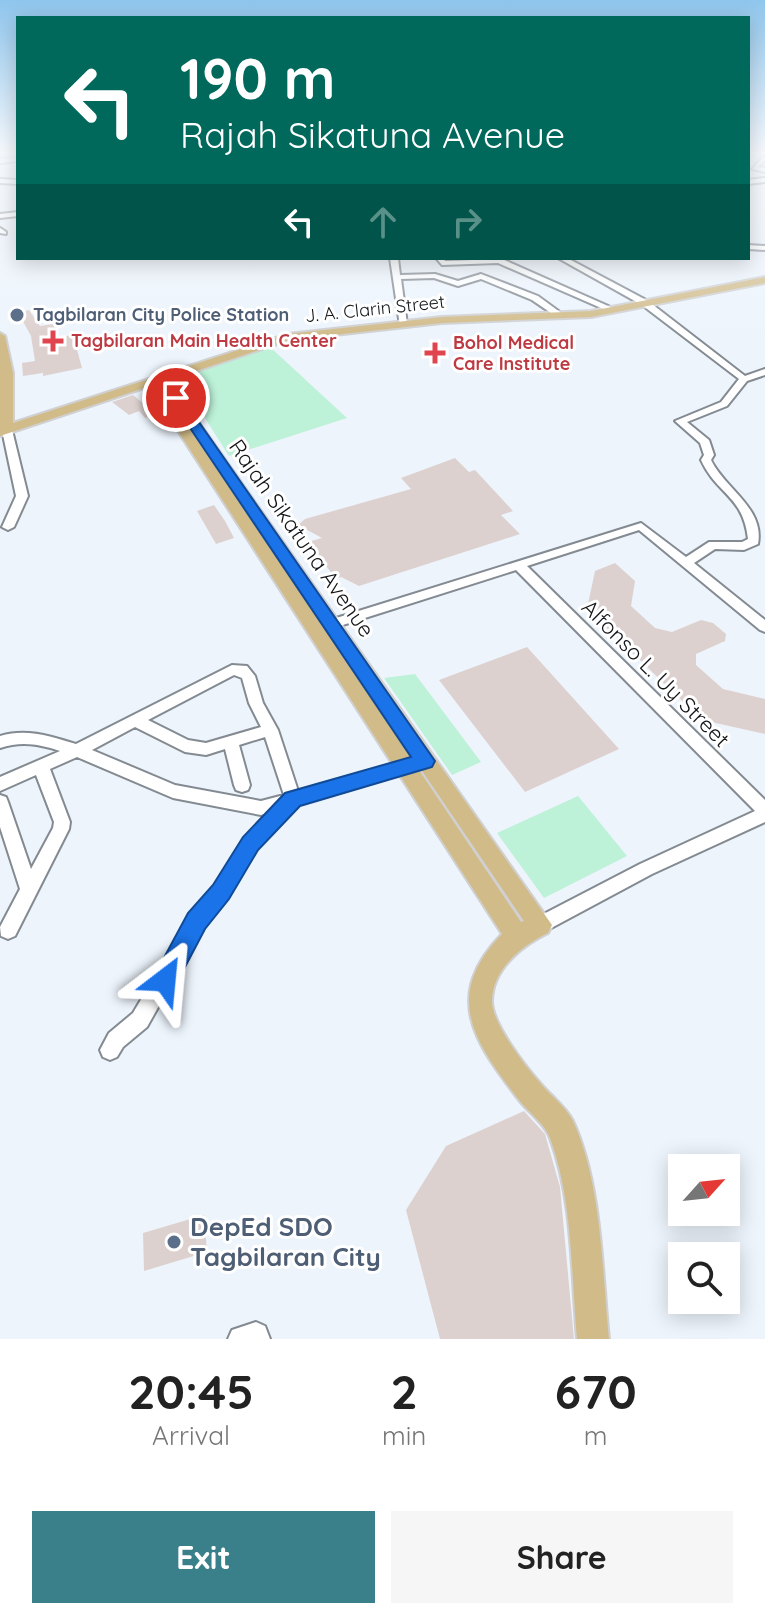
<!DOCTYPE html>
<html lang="en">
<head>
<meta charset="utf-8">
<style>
  body { margin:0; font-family:Quicksand,sans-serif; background:#f6f6f6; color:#222; height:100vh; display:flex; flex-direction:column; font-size:30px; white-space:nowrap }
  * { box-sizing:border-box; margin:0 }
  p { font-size:26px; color:#767676 }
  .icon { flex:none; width:44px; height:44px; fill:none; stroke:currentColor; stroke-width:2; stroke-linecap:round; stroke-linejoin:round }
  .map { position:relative; height:1339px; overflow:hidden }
  .drawer { display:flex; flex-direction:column; background:#fff; flex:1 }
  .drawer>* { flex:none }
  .top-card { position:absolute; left:16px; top:16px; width:734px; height:244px; border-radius:0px; box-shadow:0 4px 20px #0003; background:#00695c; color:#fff; overflow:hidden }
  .needle { width:52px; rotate:63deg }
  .buttons { position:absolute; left:668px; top:1154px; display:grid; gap:16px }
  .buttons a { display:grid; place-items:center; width:72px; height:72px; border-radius:0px; background:#fff; box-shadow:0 4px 20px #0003; font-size:40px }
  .pin { position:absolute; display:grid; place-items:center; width:68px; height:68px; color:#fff; margin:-34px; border:4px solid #fff; border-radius:50%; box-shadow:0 2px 8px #0007 }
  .me { position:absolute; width:88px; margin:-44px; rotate:29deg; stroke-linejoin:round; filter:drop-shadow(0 0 6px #0008) }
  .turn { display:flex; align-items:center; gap:28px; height:168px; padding:0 32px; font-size:36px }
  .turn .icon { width:104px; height:104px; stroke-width:2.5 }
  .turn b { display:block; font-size:56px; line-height:68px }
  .lanes { display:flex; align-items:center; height:76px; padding:0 32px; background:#0003; justify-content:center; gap:40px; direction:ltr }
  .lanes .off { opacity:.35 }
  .eta { display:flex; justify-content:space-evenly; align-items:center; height:136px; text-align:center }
  .eta b { font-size:48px; font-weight:700; line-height:56px }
  .cta { display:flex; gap:16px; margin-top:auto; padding:16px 32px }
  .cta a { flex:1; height:92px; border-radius:0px; background:#39808a; color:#fff; font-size:32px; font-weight:700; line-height:92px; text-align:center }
  .cta a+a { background:#f6f6f6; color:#222 }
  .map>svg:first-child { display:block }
  .green { fill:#bdf2d8 }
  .building { fill:#ddd1cf }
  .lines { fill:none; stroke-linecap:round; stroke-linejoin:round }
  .minor-casing { stroke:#838a91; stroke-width:4 }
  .major-casing { stroke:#d0d0d1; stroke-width:4 }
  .minor { fill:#fff; fill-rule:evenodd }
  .major { fill:#d1bb89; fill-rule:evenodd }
  .route { fill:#1a73e8; stroke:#114b97; stroke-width:2 }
  .service-dot { fill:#5c6f8a; stroke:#fff; stroke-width:3 }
  .health-dot { fill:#e0444e; stroke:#fff; stroke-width:3 }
  .labels { text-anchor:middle; stroke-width:6; stroke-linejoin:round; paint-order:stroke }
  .far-street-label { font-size:18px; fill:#121417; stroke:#fff }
  .far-service-label { font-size:18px; font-weight:bold; fill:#4e5e75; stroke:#fff; text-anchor:start }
  .far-health-label { font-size:18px; font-weight:bold; fill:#be3a42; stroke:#fff; text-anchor:start }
  .street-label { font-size:22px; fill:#121417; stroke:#fff }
  .near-service-label { font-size:26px; font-weight:bold; fill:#4e5e75; stroke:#fff; text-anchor:start }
</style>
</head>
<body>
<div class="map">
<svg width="765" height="1339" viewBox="0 0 765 1339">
  <rect width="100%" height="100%" fill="#edf4fc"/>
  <path class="green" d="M270,347L347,418L229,456L181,380L188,375Z
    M415,674L481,762L452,775L384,678Z
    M578,796L627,856L544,898L497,833Z"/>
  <path class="building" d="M29,310L40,326L53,324L59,337L73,335L82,368L43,376V373L23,376L22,363L35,361L31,336L18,312Z
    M133,395L156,414L145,418L139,411L129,415L112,402Z
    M455,458L469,472L475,470L513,511L501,515L520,534L359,586L341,577L336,579L308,542L322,538L298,525L305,519L411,489L401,478Z
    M214,505L225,521L234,538L216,544L197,511Z
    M615,563L635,581L631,606L655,628L672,632L701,620L713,623L726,634L725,641L696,654V665L723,689L765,699V734L702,720L587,609L595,571Z
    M527,647L619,749L525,792L439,680Z
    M524,1111L545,1134L560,1187L574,1339H440L406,1210L446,1146Z
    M204,1215L207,1252L144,1271L143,1233Z"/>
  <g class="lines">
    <defs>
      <path id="minor" d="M764,156L765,160L758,167L765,168V172L752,169Z
        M18,157V161L0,163V159Z
        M765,178V182L748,184V180Z
        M0,179L18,180V184L0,183Z
        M18,212V216L0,218V214Z
        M0,228L6,232V234L0,233Z
        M748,245L765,246V250L748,249Z
        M390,258H398L400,275L435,274L458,281L481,274L538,296L564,315L557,317L532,300L481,279L458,286L434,278L401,279L407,324L400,326Z
        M436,258H444L445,261L502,259L615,309L608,311L498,263L442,265Z
        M558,258H567L648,301L745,376L765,369V375L747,381L727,406L687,422L709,440L714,455L711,460C724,488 765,508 758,544L744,550L715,549L694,563L765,620V632L760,630L639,530L527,566L765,800V822L652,874L540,934L534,931L531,925L534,919L640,864L755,811L516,570L327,630H317L315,627L317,624L641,523L686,557L709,542H742L748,539C743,495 717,495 701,460L704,455L700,443L675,421L721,402L739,379L642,305Z
        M7,427L12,430L28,496L14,527L8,530L2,527L16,496L2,430Z
        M232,665L247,666L255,676L263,703L278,730L298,791L425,755L430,757L433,761L430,765L425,767L299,804L257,848L227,898L203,927L147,1027L123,1047L117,1057L110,1060L103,1057L100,1050L109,1033L133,1013L191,915L215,886L245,838L270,812L261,815L173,798L77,757L50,769L70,822L69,829L15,936L8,939L1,936L0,927L20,889L0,827V795L6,797L8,802L31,869L53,828L54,822L36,775L0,791V777L60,751C39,744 21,741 0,748V736C26,728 50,736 76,744ZM234,675L242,678L249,703L261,727L206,743L188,740L148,720ZM135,727L185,752L206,755L225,749L234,785L236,790L242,792L248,790L250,785L239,745L265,737L284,795L261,801L175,785L92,750Z
        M256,1322L265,1326L270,1339H228L232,1330Z"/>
      <path id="major" d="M765,277V283L591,317L442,323L289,340L169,380L552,925L548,933C523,945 493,968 492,1000C491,1023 526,1067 541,1084C551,1096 566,1107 573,1121C602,1184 602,1271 609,1339H577C571,1273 573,1201 550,1138C545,1124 528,1112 519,1100C474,1042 442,996 502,934L178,431L179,428H189L521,922L524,921L159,383L0,436V333L5,336L13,373V423L288,334L442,317L591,311Z"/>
    </defs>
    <use href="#minor" class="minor-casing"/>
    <use href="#major" class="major-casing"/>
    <use href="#minor" class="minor"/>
    <use href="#major" class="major"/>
  </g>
  <linearGradient id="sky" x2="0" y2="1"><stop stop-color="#8fc6ed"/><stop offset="0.45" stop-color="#f7fafe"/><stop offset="1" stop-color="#f7fafe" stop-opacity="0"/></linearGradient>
  <rect width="765" height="339" fill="url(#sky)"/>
  <path class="route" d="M176,394L180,395L435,761L432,767L425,769L300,806L258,850L229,899L205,929L174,988L165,992L156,988L152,980L188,913L213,885L243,837L285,793L411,757L170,398Z"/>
  <g class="service-dot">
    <circle cx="17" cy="315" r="8"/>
    <circle cx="174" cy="1242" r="8"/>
  </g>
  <g class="health-dot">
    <path d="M49 329h8v8h8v8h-8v8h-8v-8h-8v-8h8z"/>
    <path d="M431 341h8v8h8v8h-8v8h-8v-8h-8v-8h8z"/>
  </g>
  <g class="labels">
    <g class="far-street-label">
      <text transform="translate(375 309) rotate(-6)" y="6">J. A. Clarin Street</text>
    </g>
    <g class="far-service-label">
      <text x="33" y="321">Tagbilaran City Police Station</text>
    </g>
    <g class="far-health-label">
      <text x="71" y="347">Tagbilaran Main Health Center</text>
      <text x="453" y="349">Bohol Medical<tspan x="453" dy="21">Care Institute</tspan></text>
    </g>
    <g class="street-label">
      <text transform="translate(302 538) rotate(55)" y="8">Rajah Sikatuna Avenue</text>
      <text transform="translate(656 673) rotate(45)" y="8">Alfonso L. Uy Street</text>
    </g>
    <g class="near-service-label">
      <text x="190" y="1236">DepEd SDO<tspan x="190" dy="30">Tagbilaran City</tspan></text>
    </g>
  </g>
</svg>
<div class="buttons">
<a><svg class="needle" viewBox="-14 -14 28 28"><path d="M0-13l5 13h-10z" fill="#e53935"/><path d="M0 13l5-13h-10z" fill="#767676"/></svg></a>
<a><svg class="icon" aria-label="search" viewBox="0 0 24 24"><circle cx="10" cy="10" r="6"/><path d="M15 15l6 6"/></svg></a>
</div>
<div class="pin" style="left:176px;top:398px;background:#d93025"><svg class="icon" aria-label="arrive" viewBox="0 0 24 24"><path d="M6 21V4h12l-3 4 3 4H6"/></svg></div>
<svg class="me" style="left:165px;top:980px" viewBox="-20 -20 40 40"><path d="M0-17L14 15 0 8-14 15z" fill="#1a73e8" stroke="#fff" stroke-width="4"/></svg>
<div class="top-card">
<div class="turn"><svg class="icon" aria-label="left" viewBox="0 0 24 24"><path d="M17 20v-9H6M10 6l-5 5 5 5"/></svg><div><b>190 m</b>Rajah Sikatuna Avenue</div></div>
<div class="lanes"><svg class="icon" aria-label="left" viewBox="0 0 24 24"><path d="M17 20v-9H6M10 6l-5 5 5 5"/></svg><svg class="icon off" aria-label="ahead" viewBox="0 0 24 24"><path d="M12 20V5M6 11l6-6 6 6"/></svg><svg class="icon off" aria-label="right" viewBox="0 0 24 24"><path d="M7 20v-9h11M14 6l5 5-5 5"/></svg></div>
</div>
</div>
<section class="drawer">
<div class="eta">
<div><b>20:45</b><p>Arrival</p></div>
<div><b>2</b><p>min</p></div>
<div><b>670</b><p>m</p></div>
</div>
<div class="cta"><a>Exit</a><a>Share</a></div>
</section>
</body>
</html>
